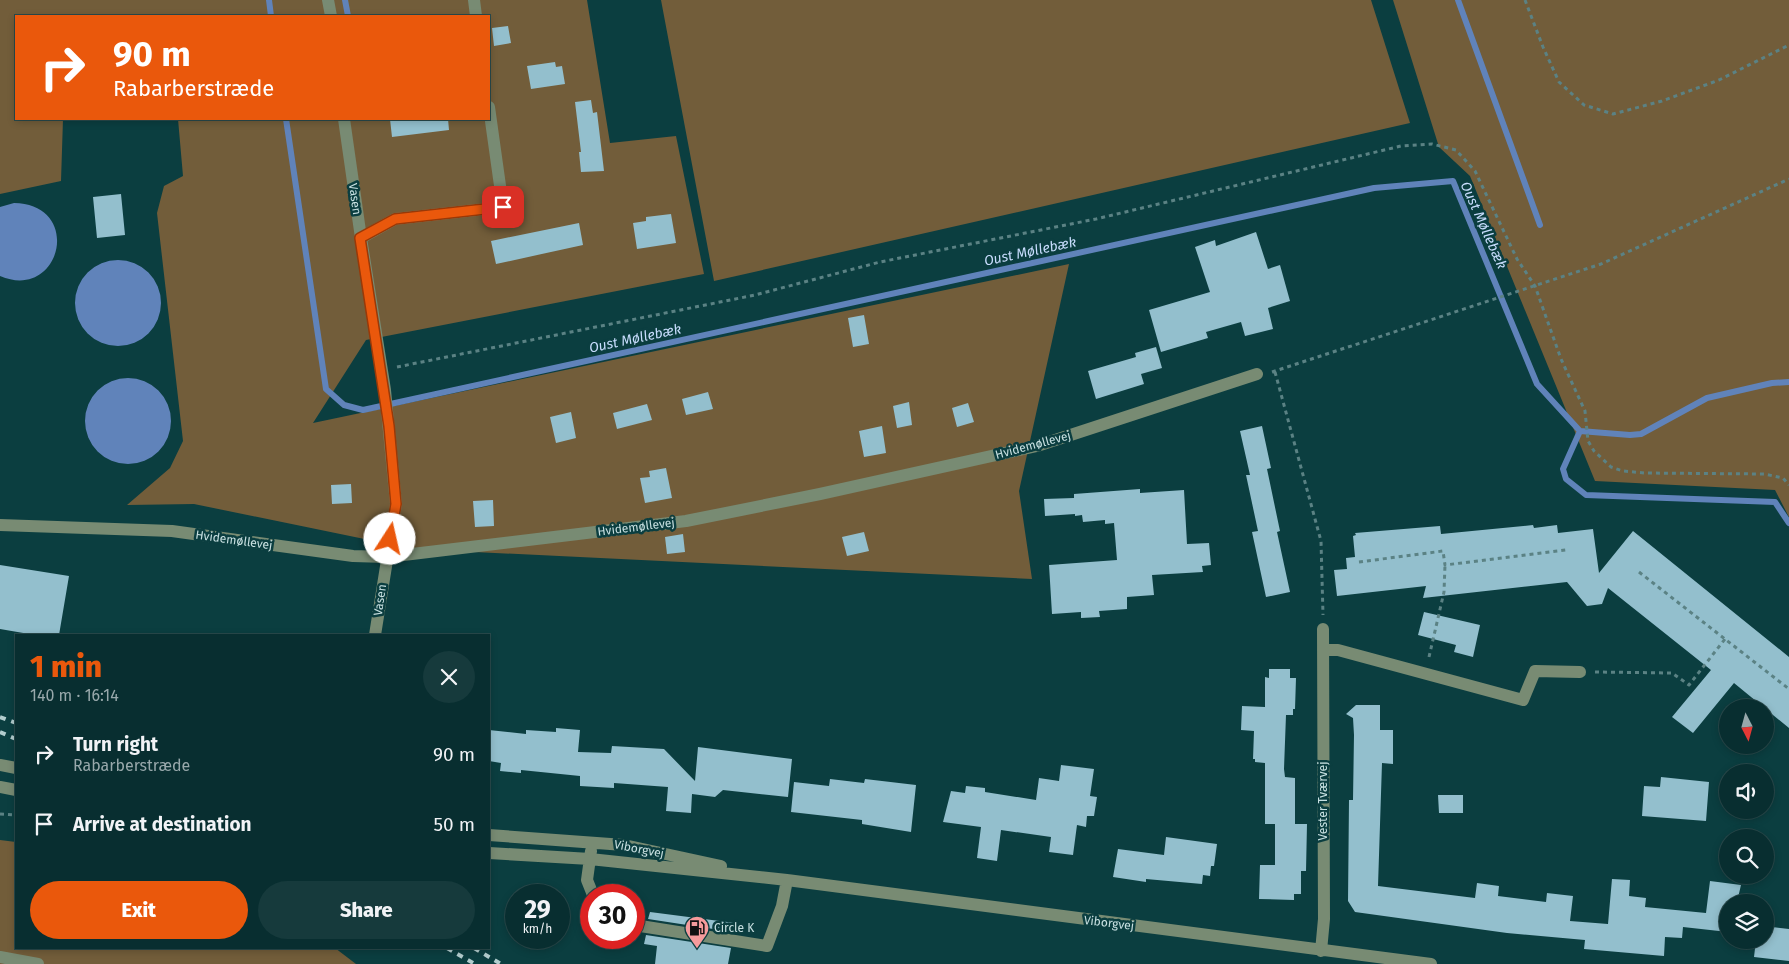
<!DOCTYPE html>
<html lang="en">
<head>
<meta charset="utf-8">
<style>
  body { margin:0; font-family:"Fira Sans",sans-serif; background:#163a3c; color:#f1f3f6; height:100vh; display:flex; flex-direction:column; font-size:19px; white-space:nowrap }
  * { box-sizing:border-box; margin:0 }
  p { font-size:16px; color:#98a8ab }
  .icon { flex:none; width:28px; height:28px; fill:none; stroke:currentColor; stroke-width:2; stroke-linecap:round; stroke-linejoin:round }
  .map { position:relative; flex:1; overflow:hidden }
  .panel { position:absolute; left:15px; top:634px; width:475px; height:315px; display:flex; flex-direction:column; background:#082e30; border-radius:0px; box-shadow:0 2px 8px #0003,0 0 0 1px #294a4c }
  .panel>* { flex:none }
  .guide { position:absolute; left:15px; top:15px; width:475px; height:105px; border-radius:0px; box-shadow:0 2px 8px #0003,0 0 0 1px #294a4c; background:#ea580c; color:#fff; overflow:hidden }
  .needle { width:32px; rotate:174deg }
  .tools { position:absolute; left:1719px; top:699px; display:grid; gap:10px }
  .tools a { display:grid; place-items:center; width:55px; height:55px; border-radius:50%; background:#082e30; box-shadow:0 2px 8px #0003,0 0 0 1px #294a4c; font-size:25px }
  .speed { position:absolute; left:505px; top:884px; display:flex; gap:10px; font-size:25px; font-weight:700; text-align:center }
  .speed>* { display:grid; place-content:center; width:65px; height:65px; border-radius:50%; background:#082e30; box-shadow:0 2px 8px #0003,0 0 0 1px #294a4c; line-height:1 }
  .speed small { font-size:12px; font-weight:400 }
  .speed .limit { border:8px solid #d22; background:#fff; color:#111 }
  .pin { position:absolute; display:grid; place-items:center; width:42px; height:42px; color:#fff; margin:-21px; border-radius:10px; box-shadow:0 2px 8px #0006 }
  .me { position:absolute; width:55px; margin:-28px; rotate:10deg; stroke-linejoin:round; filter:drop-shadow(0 0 4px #0008) }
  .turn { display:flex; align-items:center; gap:18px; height:105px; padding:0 15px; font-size:22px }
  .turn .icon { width:65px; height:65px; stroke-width:2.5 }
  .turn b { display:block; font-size:35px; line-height:42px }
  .round { display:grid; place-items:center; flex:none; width:52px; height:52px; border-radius:26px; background:#163a3c }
  .head { display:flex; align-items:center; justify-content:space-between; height:85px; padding:0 15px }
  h1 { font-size:30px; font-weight:800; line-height:38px; color:#ea580c }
  .cta { display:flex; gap:10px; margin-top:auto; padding:10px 15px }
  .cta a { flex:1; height:58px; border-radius:30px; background:#ea580c; color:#fff; font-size:20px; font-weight:800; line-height:58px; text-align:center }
  .cta a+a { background:#163a3c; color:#f1f3f6 }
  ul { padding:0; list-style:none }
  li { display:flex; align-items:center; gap:15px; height:70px; padding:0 15px }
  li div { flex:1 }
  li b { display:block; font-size:19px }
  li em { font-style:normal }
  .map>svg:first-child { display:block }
  .green { fill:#725d3a }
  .water { fill:#6083ba }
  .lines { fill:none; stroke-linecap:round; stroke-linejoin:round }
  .stream { stroke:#6083ba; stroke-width:6 }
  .building { fill:#93bfcd }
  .path { stroke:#5b8284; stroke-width:3; stroke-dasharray:4 4; stroke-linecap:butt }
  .minor { stroke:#788b73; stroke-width:12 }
  .rail { stroke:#b2cdce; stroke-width:4; stroke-dasharray:6 6; stroke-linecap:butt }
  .route-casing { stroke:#983908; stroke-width:12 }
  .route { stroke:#ea580c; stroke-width:9 }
  .labels { text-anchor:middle; stroke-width:5; stroke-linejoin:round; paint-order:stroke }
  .street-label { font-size:12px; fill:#c8e0e1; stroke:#0b3e40 }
  .poi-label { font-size:12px; fill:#c8e0e1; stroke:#0b3e40; text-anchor:start }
  .water-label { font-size:14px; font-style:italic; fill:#c8ddfd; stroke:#0b3e40 }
</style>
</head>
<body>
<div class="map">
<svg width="1789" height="964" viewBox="0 0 1789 964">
  <rect width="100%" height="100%" fill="#0b3e40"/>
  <path class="green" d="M0,0H587L610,143L676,136L704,274L366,340L313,423L1069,264L1019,491L1032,579L413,549L194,504L127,505L170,468L183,441L157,213L164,186L183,176L178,119H489V16H16V119H63L61,181L0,194Z
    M661,0H1371L1410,123L714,281Z
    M1393,0H1789V517L1775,490L1595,481L1470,176L1439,147Z
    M0,840L16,842V948H335L356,964H0Z"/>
  <path class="water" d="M14,203C84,204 61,302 0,276V207Z
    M75 303a43 43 0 1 1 86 0a43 43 0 1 1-86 0Z
    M85 421a43 43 0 1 1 86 0a43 43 0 1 1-86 0Z"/>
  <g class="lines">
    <path class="stream" d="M269,0L271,16
      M345,0L348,16
      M1458,0L1540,225
      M286,119L326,389L344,405L363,410L1374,188L1453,181L1537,384L1580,431L1563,469L1566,479L1586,495L1775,502L1789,523
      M1580,431L1630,435L1641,434L1707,398L1772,383L1789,382"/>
  </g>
  <path class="building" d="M508,26L511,43L494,46L492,28Z
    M555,62L556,67L562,66L565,84L531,89L527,66Z
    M591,100L593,113L597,112L604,171L581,172L579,152H581L575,102Z
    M390,119H448L449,130L392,137Z
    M121,194L125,235L97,238L93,197Z
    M671,214L676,243L637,249L633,223L646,221V217Z
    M579,223L583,245L496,264L491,241Z
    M1256,232L1268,269L1280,265L1290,301L1268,308L1273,329L1245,336L1241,322L1206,332L1208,338L1161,352L1149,310L1210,292L1195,247L1215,240L1216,246Z
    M864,315L869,344L853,347L848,318Z
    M1156,347L1162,368L1141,374L1144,384L1096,399L1088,371L1136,357L1135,353Z
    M708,392L713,409L686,415L682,399Z
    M909,402L912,425L897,428L893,406Z
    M968,403L974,422L957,427L952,408Z
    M647,404L652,420L617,429L613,413Z
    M571,412L576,438L556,443L550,417Z
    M882,426L886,453L864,457L859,431Z
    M1262,426L1271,468L1267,469L1280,531L1277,532L1290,592L1266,597L1252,532L1258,531L1246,475H1250L1240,431Z
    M666,468L672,498L645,503L640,478L650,477L649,471Z
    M351,484L352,503L332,504L331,485Z
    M1140,489V493L1184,490L1187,544L1209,543L1211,565L1202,566L1203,572L1152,575L1154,595L1127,597V609L1099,611L1100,617L1081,618V612L1052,614L1049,565L1117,560L1114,523L1105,524V520L1083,522L1082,515L1075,516V514L1045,516L1044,499L1074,498V494Z
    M493,500L494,526L475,527L473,501Z
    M1533,525L1534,528L1557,525L1558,533L1593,529L1599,573L1633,531L1789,657V728L1734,683L1693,733L1672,717L1711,670L1608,588L1602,604L1587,606L1567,582L1423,598L1426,586L1337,596L1334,570L1347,569L1346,558L1355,557L1353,536L1356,535L1355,533L1440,526L1441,534Z
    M864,532L869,551L847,556L842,537Z
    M683,534L685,552L667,554L665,537Z
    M0,565L69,576L59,635H35L0,629Z
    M1424,612L1480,625L1473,657L1454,652L1456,645L1418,635Z
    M1269,669H1290V678H1296L1295,709H1293V715H1286L1284,769L1285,777L1295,778V824H1307L1306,871H1301V894H1294V900L1259,899L1260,865H1275V824H1265V763L1255,762V759H1253L1254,731L1241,730L1242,706L1265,707V677L1269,678Z
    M1356,705H1380V730H1393V764L1382,763L1378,886L1475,898L1477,883L1499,886L1498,896L1546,902L1547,893L1573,896L1570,921L1608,924L1612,879L1630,880L1629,896L1646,898L1645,907L1706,913L1710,881L1741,885L1737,902H1728V932L1683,927L1682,938L1665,937L1664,956L1584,949L1585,940L1507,933L1355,912L1348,901L1349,800H1353L1354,735L1353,718L1346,714Z
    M556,728L580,730L578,752L611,753L612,746L664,749L695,781L698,747L792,759L788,797L723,790L715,797L692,794L691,813L666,811L668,787L614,783V788L580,786V776L521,770V773L500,771L501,763L489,761V730L526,734V730L556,732Z
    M1061,765L1094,769L1090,796L1097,797L1094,816H1087L1086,827L1077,825L1073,855L1049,852L1051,837L1001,830L997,861L977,858L981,827L943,822L951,791L965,793L966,786L985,788V792L1036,800L1039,778L1059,781Z
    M1661,777L1709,782L1706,821L1642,816L1644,786L1660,787Z
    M830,779L864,783L865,779L916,785L911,832L862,824V820L791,812L794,782L829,786Z
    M1438,795H1463V813H1439Z
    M1166,837L1217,844L1214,866H1211L1210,876L1203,875L1202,884L1146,879V882L1113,877L1118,849L1164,855Z
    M650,912L735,923L733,932L648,919Z
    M1765,926L1789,929V961L1754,957L1756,940H1765Z
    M646,935L731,948L728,964H655L657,946L644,944Z"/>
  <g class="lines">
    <path class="path" d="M1525,0L1543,47L1559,82L1584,105L1613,114L1662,101L1719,80L1789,45
      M397,367L755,295L880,262L1096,219L1401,146L1432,144L1456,150L1475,171L1517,259L1535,286L1561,359L1585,411L1588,441L1594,451L1611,467L1623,471L1645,473L1764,474L1783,478L1789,485
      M1272,372L1601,264L1789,179
      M1275,372L1321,541L1323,615
      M1359,562L1443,551L1445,565L1566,550
      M1639,572L1789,689
      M1429,657L1444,592L1445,565
      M1595,672L1672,673L1689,685L1725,639
      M0,814L16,815"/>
    <path class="minor" d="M328,0L331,16
      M474,0L476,16
      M344,119L361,238L385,390L396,504L375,635
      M361,238L395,219L503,207L489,107
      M0,525L172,531L353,556L387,557L686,521L820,494L1037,446L1257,374
      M1323,650H1338L1523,700L1535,671L1580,672
      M0,765L16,768
      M0,787L16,790
      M489,835L624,845L721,866
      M591,851L587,880L593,895
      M489,853L590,859L787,880L1431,964
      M634,925L767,946L782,906L787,880
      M1321,951L1324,919L1323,629
      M0,957L38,964"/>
    <path class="rail" d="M0,717L16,723
      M0,732L16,739
      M447,948L475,964
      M474,948L501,964"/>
  </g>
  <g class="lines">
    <defs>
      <path id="route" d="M390,539L396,504L389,426L360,238L395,219L503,207"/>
    </defs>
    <use href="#route" class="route-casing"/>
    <use href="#route" class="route"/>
  </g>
  <defs>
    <symbol id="fuel-pin" viewBox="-11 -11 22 30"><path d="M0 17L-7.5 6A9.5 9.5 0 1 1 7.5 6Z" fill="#f59b9c" stroke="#0b3e40"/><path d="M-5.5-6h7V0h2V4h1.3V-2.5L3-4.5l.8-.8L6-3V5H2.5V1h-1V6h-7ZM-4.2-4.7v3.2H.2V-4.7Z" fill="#111"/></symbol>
  </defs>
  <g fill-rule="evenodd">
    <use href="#fuel-pin" x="683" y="914" width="28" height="38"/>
  </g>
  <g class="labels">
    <g class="street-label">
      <text transform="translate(355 199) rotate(82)" y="4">Vasen</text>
      <text transform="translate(1033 445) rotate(-15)" y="4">Hvidemøllevej</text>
      <text transform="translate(636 527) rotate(-7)" y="4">Hvidemøllevej</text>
      <text transform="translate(234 540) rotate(8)" y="4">Hvidemøllevej</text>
      <text transform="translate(380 600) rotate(-82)" y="4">Vasen</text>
      <text transform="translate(1323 801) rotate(-90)" y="4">Vester Tværvej</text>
      <text transform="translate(639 849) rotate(11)" y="4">Viborgvej</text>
      <text transform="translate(1109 923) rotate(7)" y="4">Viborgvej</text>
    </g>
    <g class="poi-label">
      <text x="714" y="932">Circle K</text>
    </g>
    <g class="water-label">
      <text transform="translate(1484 225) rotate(66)" y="5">Oust Møllebæk</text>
      <text transform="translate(1030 251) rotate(-12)" y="5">Oust Møllebæk</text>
      <text transform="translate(635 338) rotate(-12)" y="5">Oust Møllebæk</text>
    </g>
  </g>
</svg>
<div class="tools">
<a><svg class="needle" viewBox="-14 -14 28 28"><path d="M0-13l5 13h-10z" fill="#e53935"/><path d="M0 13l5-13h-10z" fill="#98a8ab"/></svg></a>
<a><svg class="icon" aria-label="sound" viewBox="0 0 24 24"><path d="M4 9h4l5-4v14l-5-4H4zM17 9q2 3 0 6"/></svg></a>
<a><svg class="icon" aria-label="search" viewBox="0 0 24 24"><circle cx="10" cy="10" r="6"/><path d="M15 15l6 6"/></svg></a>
<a><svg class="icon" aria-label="layers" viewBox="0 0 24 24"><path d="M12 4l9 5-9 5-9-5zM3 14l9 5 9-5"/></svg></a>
</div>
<div class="speed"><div>29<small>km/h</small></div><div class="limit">30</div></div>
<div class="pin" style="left:503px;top:207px;background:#d93025"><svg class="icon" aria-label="arrive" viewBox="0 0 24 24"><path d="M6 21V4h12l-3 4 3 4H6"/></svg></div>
<svg class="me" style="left:390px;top:539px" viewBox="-20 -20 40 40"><circle r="19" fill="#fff"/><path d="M0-13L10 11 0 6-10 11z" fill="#ea580c"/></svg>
<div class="guide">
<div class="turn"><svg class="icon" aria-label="right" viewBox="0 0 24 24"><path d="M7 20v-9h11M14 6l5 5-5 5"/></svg><div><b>90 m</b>Rabarberstræde</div></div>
</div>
<section class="panel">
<div class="head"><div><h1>1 min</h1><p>140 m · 16:14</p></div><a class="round"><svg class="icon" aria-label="close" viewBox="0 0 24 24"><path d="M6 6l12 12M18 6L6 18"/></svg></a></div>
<ul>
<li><svg class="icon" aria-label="right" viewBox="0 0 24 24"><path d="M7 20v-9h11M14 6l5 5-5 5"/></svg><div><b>Turn right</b><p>Rabarberstræde</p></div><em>90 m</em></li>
<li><svg class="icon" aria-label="arrive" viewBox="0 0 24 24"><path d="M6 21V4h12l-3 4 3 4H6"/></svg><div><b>Arrive at destination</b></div><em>50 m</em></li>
</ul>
<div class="cta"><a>Exit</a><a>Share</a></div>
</section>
</div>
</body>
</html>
